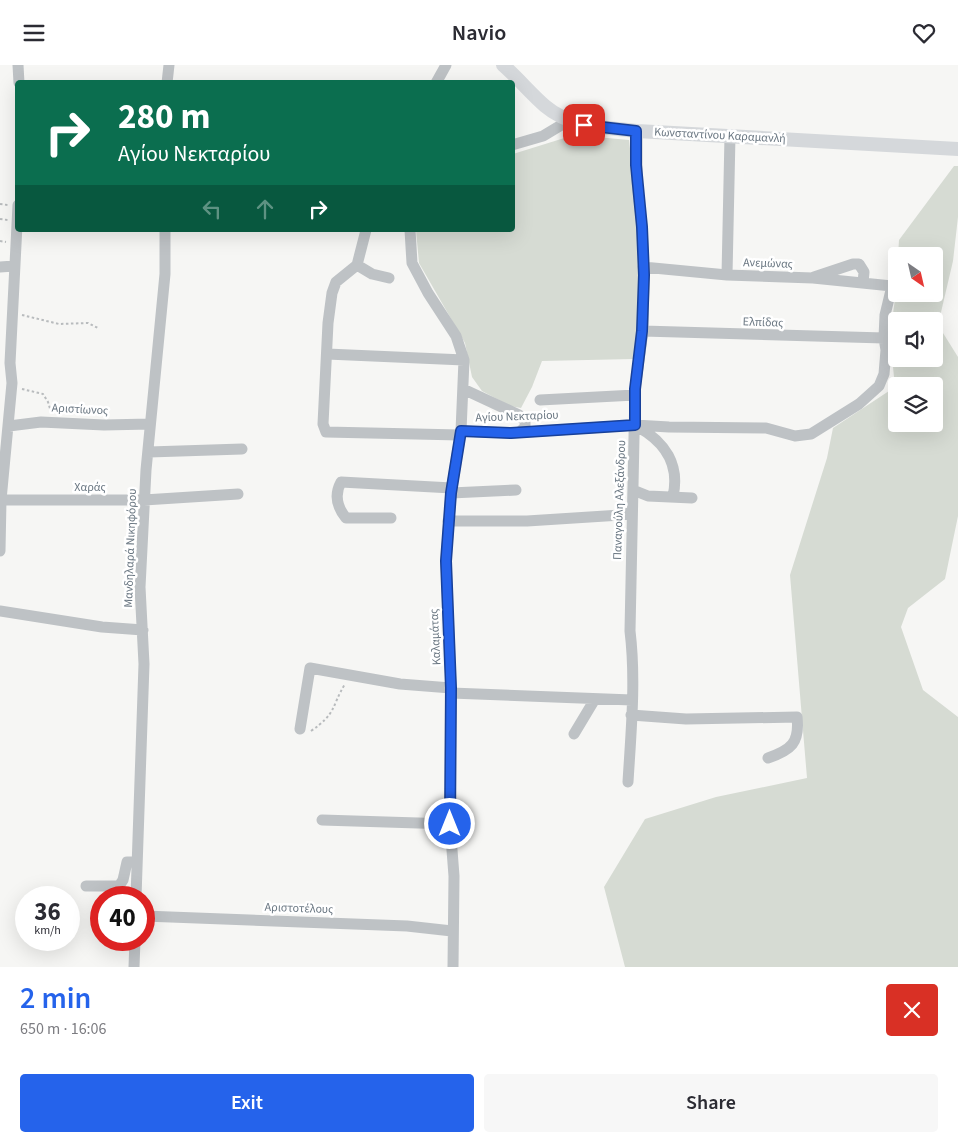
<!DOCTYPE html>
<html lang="en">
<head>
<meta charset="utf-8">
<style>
  body { margin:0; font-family:"Source Sans 3",sans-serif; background:#f7f7f7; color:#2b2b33; height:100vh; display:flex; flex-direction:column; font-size:19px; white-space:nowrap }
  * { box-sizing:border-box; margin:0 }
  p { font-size:16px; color:#7c7c81 }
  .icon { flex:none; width:28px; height:28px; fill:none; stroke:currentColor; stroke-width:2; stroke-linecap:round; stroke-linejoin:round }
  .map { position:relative; height:902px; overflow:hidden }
  .details { display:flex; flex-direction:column; background:#fff; flex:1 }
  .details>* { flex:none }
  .hud { position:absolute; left:15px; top:15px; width:500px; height:152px; border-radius:5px; box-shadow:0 5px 20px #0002; background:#0b6e4f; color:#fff; overflow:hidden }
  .needle { width:32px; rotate:146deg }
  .fabs { position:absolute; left:888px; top:182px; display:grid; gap:10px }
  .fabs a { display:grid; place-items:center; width:55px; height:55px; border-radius:5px; background:#fff; box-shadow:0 5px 20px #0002; font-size:25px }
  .speed { position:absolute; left:15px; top:821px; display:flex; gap:10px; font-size:25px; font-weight:700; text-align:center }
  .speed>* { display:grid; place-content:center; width:65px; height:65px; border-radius:50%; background:#fff; box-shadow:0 5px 20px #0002; line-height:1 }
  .speed small { font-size:12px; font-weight:400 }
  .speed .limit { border:8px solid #d22; background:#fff; color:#111 }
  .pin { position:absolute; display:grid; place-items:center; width:42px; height:42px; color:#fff; margin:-21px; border-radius:10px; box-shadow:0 2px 8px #0006 }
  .me { position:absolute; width:55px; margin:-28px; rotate:0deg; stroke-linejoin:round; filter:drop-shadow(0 0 4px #0008) }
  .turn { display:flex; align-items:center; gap:18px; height:105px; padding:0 20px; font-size:22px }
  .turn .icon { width:65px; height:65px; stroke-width:2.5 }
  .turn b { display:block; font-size:35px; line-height:42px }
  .lanes { display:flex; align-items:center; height:48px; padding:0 20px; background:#0003; justify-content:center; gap:25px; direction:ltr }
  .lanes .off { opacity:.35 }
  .round { display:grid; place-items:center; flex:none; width:52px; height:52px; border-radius:5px; background:#f7f7f7 }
  .headline { display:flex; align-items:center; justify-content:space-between; height:85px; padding:0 20px }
  h1 { font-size:30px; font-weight:600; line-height:38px; color:#2563eb }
  .action { display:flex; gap:10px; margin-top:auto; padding:10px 20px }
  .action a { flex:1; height:58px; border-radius:5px; background:#2563eb; color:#fff; font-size:20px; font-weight:600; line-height:58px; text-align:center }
  .action a+a { background:#f7f7f7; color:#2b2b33 }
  header { display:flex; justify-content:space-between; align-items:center; height:65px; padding:0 20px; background:#fff; font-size:22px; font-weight:600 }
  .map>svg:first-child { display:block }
  .green { fill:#d6dbd3; fill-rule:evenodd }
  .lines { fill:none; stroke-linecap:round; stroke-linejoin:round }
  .path { stroke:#b8bbbd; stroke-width:2; stroke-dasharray:2.5 2.5; stroke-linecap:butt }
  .minor { stroke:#bec2c5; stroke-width:11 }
  .major { stroke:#d5d8db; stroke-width:14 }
  .route-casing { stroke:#184099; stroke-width:12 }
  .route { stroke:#2563eb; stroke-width:9 }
  .labels { text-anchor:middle; stroke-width:5; stroke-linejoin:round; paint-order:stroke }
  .street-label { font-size:12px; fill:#697681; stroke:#fff }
</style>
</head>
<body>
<header><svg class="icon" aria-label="menu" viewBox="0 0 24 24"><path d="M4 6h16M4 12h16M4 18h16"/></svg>Navio<svg class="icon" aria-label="heart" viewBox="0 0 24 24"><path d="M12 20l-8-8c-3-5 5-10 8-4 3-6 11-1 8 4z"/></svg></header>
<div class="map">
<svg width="958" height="902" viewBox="0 0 958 902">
  <rect width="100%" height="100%" fill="#f6f6f4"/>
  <path class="green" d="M574,70L629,75L634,118L639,203L637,288L633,294L542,296L532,322L521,343L510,341L482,326L472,312L465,278L419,198L416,165H512L513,89Z
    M954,101H958V152L953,196L938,260L958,292V451L945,514L908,543L901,562L923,625L958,652V902H625L604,822L645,754L716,732L807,713L790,510L827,393L833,363L895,322L890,272L896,226V229H934V191H898L899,175ZM896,256H934V294H896ZM896,321H934V359H896Z"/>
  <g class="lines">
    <path class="path" d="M0,139L8,140
      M0,154L8,155
      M0,176L6,177
      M22,250L59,259L88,258L98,263
      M22,324L43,329L48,337L51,347
      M311,666C337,648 331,642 345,619"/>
    <path class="minor" d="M18,0L19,18
      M167,18L169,0
      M436,18L446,0
      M512,80L543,71L568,56
      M366,165L357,200L336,217L332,228L328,258L323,359L326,367L460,370
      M410,165L412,198L428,228L456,271L464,295L461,366L451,428L446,496L451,623L450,759L454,811L453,902
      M357,200L372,209L389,213
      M0,202L14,201
      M727,210L730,71
      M814,212L853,199H859L864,207L863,218
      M643,266L884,273
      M327,289L464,295
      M463,324L519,350L525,356V362L521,366
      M540,335L635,330
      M9,361L41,357L104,360L150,359
      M638,362C665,377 680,400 673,431
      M461,366L511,368L635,360L669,362L766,363L795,371L811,369L859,339L879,321L884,309L886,285L884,273L885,250L892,221L813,213L727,210L643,202
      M149,387L242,384
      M633,425L648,431L692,433
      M451,428L516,425
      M1,435H144L238,429
      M391,453H346C337,442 334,430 341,417L452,423
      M448,456H527L621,450L632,447
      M0,486L1,435L12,318L10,298L18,140
      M0,546L102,562L143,565
      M451,628L632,635
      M631,650L686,654L797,652C800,678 791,685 768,693
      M300,664L310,603L400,619L451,623
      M574,669L595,634
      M628,717C631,667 636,615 630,566L635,324L643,266L644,210L642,162L637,117V66
      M322,755L450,759
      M86,821H119L123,815L127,797H137
      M136,832L144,599L140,522L146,405L165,209V165
      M144,851L407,861L452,866
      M134,902L135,875"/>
    <path class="major" d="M503,0C518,13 530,28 545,41C571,63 604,62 637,66L958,84"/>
  </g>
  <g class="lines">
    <defs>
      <path id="route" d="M450,759L451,623L446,496L451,428L461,366L511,368L635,360V324L642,266L644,210L642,162L636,100V66L584,60"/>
    </defs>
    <use href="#route" class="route-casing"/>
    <use href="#route" class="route"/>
  </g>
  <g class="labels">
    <g class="street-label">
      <text transform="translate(720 70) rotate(3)" y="4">Κωνσταντίνου Καραμανλή</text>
      <text transform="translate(768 198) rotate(2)" y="4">Ανεμώνας</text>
      <text transform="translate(763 257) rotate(2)" y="4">Ελπίδας</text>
      <text transform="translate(80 344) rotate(3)" y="4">Αριστίωνος</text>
      <text transform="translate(517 351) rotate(-2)" y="4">Αγίου Νεκταρίου</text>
      <text x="90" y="426">Χαράς</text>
      <text transform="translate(619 435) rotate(-88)" y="4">Παναγούλη Αλεξάνδρου</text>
      <text transform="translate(130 483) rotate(-88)" y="4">Μανδηλαρά Νικηφόρου</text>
      <text transform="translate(435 572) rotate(-93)" y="4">Καλαμάτας</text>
      <text transform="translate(299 843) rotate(2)" y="4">Αριστοτέλους</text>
    </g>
  </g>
</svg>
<div class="fabs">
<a><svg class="needle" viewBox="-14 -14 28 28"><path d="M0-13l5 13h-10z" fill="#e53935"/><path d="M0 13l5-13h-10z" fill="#7c7c81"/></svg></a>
<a><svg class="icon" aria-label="sound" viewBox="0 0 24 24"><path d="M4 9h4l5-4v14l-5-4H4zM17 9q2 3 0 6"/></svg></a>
<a><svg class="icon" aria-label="layers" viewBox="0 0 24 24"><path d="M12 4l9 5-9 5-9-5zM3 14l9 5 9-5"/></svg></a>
</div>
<div class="speed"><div>36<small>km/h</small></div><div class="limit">40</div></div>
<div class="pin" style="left:584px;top:60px;background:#d93025"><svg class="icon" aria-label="arrive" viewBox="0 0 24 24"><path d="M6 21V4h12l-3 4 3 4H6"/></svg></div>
<svg class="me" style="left:450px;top:759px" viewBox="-20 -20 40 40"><circle r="17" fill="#2563eb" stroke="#fff" stroke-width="3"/><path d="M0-11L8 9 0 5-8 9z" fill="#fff"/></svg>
<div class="hud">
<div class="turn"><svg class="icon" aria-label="right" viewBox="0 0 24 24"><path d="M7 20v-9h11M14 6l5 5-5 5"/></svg><div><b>280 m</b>Αγίου Νεκταρίου</div></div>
<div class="lanes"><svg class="icon off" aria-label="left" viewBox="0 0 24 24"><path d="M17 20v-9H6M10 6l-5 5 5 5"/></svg><svg class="icon off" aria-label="ahead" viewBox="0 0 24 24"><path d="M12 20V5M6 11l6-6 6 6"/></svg><svg class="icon" aria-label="right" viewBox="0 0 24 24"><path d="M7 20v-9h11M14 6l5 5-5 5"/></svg></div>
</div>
</div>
<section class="details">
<div class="headline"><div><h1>2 min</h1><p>650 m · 16:06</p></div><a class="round" style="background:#d93025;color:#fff"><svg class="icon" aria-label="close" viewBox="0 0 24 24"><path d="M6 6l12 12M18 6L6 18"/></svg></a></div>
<div class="action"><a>Exit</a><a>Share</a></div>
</section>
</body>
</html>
